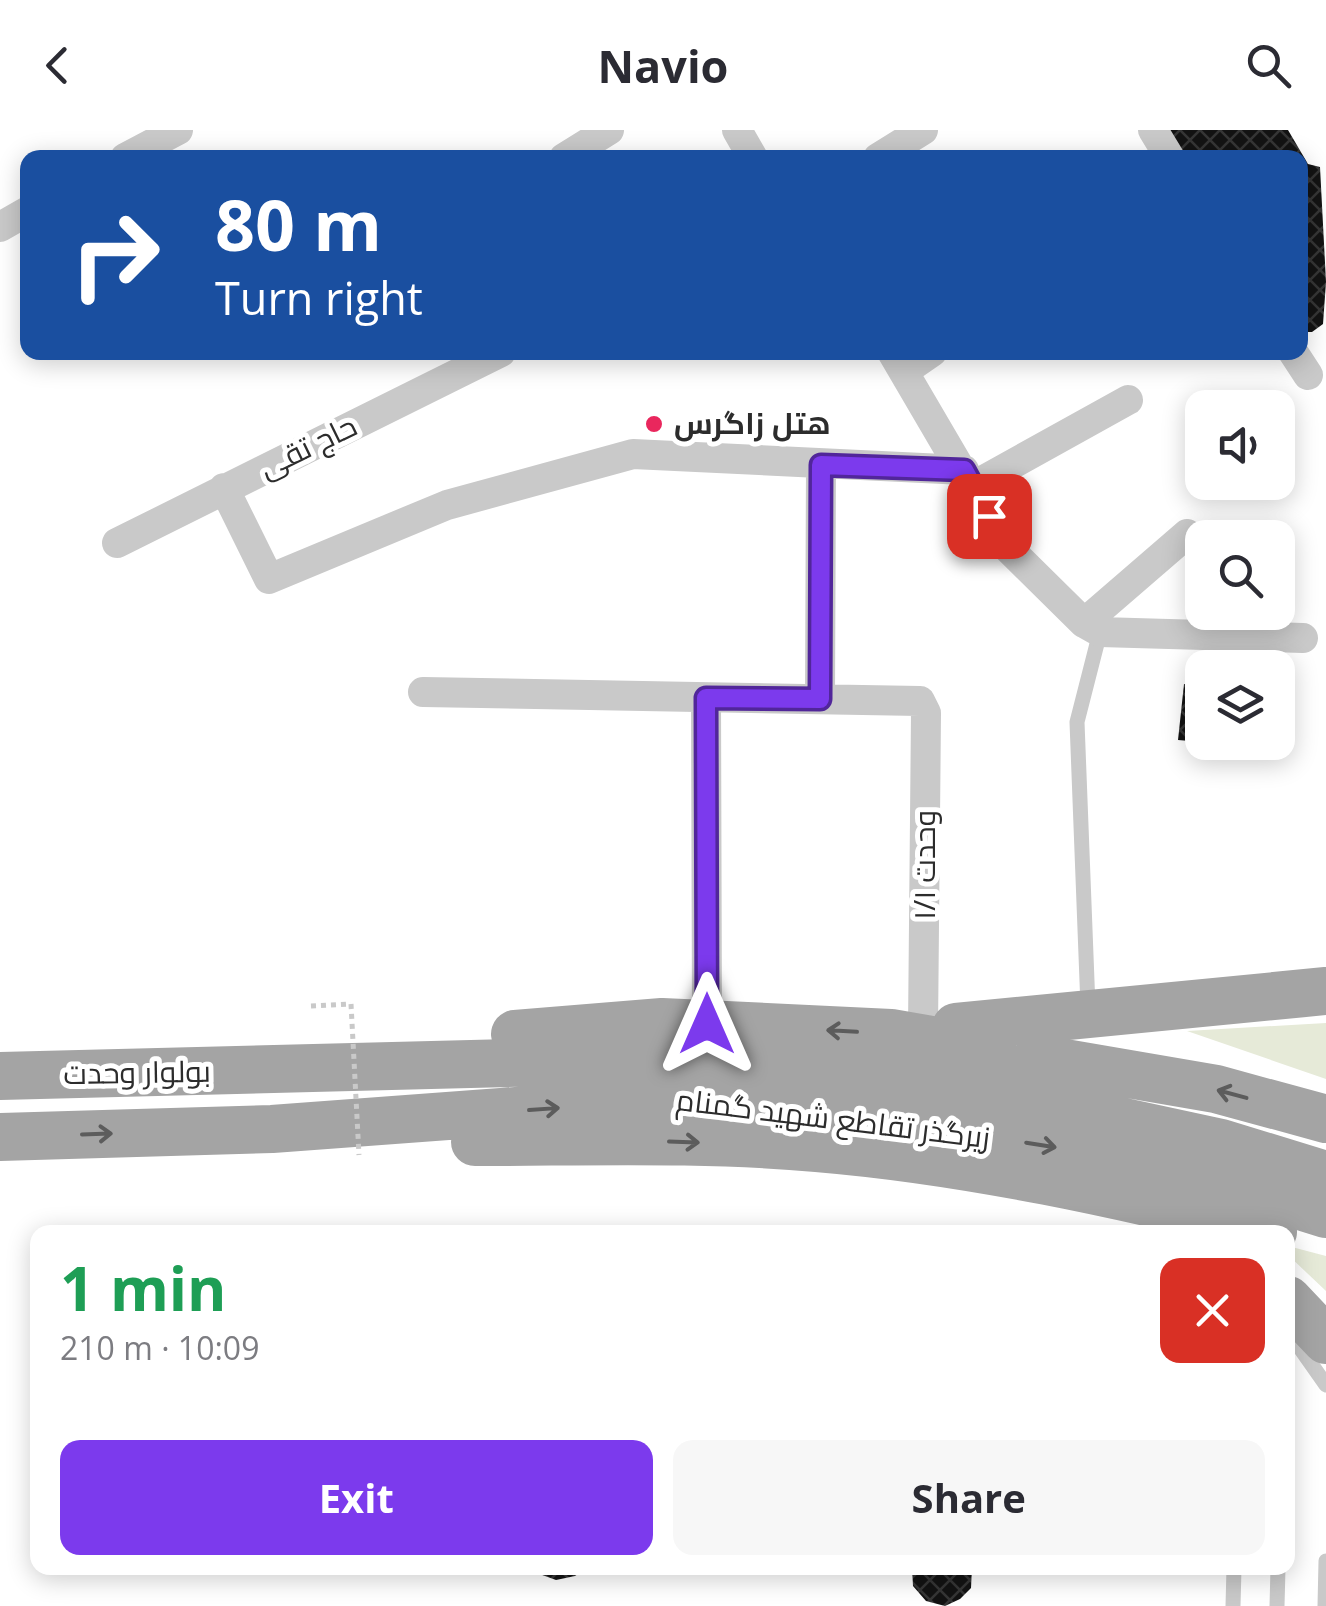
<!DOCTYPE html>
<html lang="en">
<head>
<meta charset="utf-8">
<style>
  body { margin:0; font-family:"Open Sans",Cairo,sans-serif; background:#f7f7f7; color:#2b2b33; height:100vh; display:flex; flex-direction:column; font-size:38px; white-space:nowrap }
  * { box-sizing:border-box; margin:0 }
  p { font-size:32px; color:#7c7c81 }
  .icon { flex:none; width:55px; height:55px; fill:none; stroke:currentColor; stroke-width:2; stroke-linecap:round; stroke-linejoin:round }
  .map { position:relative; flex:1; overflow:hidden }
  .panel { position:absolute; left:30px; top:1095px; width:1265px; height:350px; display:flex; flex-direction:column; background:#fff; border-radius:20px; box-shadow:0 5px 25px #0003 }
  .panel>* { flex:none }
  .banner { position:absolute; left:20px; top:20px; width:1288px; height:210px; border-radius:20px; box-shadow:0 5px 25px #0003; background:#1a4fa0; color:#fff; overflow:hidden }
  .tools { position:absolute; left:1185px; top:260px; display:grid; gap:20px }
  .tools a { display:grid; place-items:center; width:110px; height:110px; border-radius:20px; background:#fff; box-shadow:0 5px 25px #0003; font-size:50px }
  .pin { position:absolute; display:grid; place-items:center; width:85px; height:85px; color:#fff; margin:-42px; border-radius:20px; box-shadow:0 5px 15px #0006 }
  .me { position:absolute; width:110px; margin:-55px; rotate:0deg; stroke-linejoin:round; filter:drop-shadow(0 0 8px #0008) }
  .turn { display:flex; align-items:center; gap:35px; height:210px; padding:0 30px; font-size:45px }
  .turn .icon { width:130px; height:130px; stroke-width:2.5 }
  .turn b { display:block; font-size:70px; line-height:85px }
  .round { display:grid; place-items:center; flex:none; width:105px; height:105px; border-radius:20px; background:#f7f7f7 }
  .overview { display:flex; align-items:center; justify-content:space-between; height:170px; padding:0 30px }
  h1 { font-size:60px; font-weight:700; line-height:75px; color:#1e9e55 }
  .cta { display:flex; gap:20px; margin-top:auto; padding:20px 30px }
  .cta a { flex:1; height:115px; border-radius:20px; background:#7c3aed; color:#fff; font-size:40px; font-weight:700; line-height:115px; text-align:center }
  .cta a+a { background:#f7f7f7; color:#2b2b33 }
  header { display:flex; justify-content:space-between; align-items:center; height:130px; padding:0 30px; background:#fff; font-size:45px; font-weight:700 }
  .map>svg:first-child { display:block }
  .grass { fill:#e6ead8 }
  .building { fill:url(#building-cross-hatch) }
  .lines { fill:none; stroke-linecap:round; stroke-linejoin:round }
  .path { stroke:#c9c9c9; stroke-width:5; stroke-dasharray:5 5; stroke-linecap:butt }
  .lane { stroke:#c9c9c9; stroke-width:15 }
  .street { stroke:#c9c9c9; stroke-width:30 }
  .primary { stroke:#a4a4a4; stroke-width:48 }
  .path-bridge { stroke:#c9c9c9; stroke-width:5; stroke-dasharray:5 5; stroke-linecap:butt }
  .oneway { stroke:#5c5c5c }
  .route-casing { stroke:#51269a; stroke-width:25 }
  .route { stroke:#7c3aed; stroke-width:18 }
  .poi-dot { fill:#e9275d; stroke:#fff; stroke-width:4 }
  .labels { text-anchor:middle; stroke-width:10; stroke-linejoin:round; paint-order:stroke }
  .poi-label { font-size:30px; font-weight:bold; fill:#2c2c2c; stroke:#fff; text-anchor:start }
  .street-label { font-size:30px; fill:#2c2c2c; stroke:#fff }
</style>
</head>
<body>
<header><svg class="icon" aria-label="back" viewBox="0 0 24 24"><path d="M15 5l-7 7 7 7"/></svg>Navio<svg class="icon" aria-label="search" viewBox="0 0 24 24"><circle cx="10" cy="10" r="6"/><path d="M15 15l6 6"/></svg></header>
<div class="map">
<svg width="1326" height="1476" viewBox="0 0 1326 1476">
  <defs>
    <pattern id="building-cross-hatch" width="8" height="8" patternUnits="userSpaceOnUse" patternTransform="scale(2.5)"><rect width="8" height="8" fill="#131313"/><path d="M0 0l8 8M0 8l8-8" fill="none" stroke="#363636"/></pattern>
  </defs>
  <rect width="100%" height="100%" fill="#fff"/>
  <path class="grass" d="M1326,893V949L1187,901Z
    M1288,1116L1326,1126V1161L1288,1125Z"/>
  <path class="building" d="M1165,0H1288L1308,34L1320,37L1326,152L1323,194L1312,202H1300V28H1183Z
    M1184,554L1202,556V612L1178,610Z
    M523,1438H586L575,1446L556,1450Z
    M912,1438H972L971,1458L960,1469L945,1476L926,1471L913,1456Z"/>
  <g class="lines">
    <path class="path" d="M311,876L351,874"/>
    <path class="lane" d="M1088,877L1077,592L1100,502
      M1288,1201L1326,1255
      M1233,1476L1234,1438
      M1277,1476L1278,1438
      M1325,1476L1326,1431"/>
    <path class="street" d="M737,0L753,28
      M1153,0L1170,28
      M125,28L178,0
      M564,28L609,0
      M878,28L923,0
      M0,97L28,81
      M892,222L1005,415L1084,493L1100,502L1303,508
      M1293,222L1308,245
      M906,240L932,222
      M973,356L1128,270
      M224,358L269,449L447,375L633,324L964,340
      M117,413L501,222
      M1084,493L1187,404
      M423,562L920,571L926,583L923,900
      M706,568L707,894
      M820,569L821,335"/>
    <path class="primary" d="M956,897L1326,861
      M515,904L662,892L891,903L1216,959L1326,989
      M0,946L663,929L827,940L1096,986L1221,1013L1326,1045
      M0,1007L272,999L665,970L819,982L1096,1024L1214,1049L1326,1084
      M475,1012C589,1012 704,1008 817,1018C971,1031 1123,1065 1273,1102
      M1288,1170L1326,1210"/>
    <path class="path-bridge" d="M351,874L359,1025"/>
  </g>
  <defs><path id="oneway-shaft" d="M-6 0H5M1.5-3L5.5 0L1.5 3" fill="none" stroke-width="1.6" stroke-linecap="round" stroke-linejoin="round" transform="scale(2.5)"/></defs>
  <g class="oneway">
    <use href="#oneway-shaft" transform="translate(842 901) rotate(-177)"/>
    <use href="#oneway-shaft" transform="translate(1232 964) rotate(-165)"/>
    <use href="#oneway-shaft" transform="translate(544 979) rotate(-4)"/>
    <use href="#oneway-shaft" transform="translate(97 1004) rotate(-2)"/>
    <use href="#oneway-shaft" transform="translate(684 1012) rotate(2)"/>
    <use href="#oneway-shaft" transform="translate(1041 1015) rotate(9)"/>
  </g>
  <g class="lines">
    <defs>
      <path id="route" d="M707,894L706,568L820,569L821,335L964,340L989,386"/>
    </defs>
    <use href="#route" class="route-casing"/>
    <use href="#route" class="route"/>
  </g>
  <circle class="poi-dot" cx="654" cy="294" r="10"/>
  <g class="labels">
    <g class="poi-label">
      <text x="674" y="304">هتل زاگرس</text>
    </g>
    <g class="street-label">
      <text transform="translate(308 317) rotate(-26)" y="10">حاج تقی</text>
      <text transform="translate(925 735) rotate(-90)" y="10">وحدت ۱/۱</text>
      <text transform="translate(137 943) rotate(-1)" y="10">بولوار وحدت</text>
      <text transform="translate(833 989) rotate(7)" y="10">زیرگذر تقاطع شهید گمنام</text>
    </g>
  </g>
</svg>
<div class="tools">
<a><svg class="icon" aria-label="sound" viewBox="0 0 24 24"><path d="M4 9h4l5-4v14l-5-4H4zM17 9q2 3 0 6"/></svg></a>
<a><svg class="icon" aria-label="search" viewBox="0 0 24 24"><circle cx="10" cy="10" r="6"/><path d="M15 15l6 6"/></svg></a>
<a><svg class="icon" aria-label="layers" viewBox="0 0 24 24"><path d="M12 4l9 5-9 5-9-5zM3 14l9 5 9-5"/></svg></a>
</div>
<div class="pin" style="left:989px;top:386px;background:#d93025"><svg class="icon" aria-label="arrive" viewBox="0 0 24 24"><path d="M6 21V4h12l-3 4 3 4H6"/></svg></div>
<svg class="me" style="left:707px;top:894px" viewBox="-20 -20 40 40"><path d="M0-17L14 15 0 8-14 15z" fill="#7c3aed" stroke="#fff" stroke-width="4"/></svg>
<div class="banner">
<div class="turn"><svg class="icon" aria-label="right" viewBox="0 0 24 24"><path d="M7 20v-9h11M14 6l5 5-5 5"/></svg><div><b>80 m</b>Turn right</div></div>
</div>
<section class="panel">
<div class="overview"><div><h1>1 min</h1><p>210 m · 10:09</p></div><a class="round" style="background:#d93025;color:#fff"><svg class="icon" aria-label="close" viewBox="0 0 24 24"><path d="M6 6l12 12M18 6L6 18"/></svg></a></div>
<div class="cta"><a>Exit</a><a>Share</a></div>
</section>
</div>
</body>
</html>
